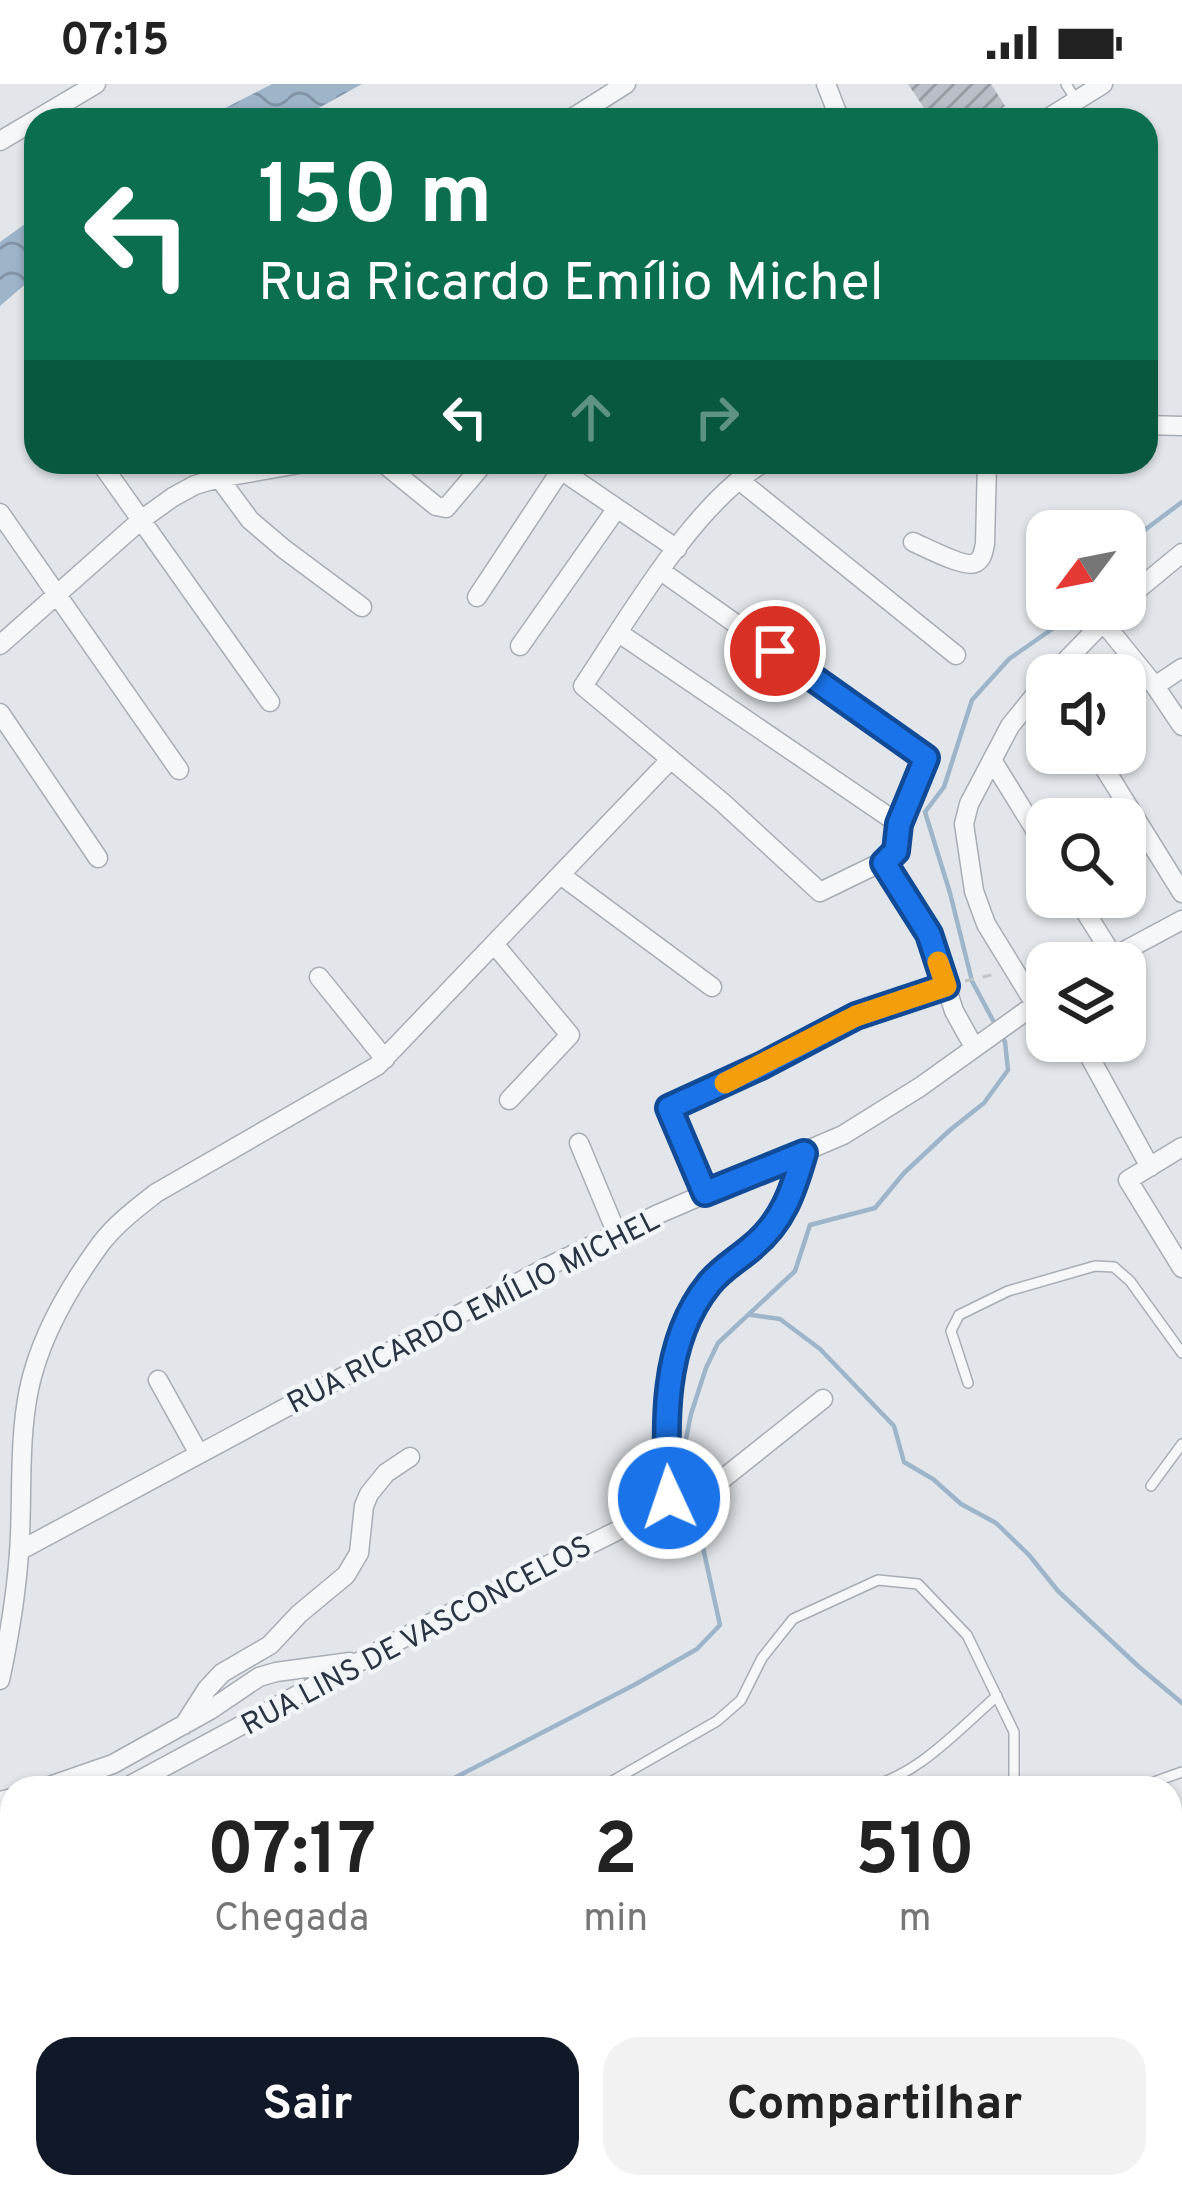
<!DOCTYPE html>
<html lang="pt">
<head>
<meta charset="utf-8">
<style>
  body { margin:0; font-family:Overpass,sans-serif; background:#f2f2f2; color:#222; height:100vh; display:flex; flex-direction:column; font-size:45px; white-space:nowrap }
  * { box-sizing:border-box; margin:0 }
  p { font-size:39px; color:#767676 }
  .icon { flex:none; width:66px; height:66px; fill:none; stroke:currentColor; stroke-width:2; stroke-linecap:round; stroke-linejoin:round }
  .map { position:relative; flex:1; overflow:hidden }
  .sheet { position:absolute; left:0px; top:1692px; width:1182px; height:423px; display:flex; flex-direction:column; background:#fff; border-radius:36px 36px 0 0; box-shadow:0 3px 9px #0004 }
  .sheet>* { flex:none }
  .banner { position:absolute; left:24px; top:24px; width:1134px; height:366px; border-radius:36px; box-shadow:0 3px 9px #0004; background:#0b6e4f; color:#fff; overflow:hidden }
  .needle { width:78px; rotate:238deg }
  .controls { position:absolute; left:1026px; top:426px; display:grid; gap:24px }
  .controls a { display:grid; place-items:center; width:120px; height:120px; border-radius:24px; background:#fff; box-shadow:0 3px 9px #0004; font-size:60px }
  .pin { position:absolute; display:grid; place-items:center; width:102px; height:102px; color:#fff; margin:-51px; border:6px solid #fff; border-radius:50%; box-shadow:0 3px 12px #0007 }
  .me { position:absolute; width:132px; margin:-66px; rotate:357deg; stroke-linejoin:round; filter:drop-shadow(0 0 9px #0008) }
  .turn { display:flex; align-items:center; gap:42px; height:252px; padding:0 36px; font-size:54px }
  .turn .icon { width:156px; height:156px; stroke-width:2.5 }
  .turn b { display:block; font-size:84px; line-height:102px }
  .lanes { display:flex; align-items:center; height:114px; padding:0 36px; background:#0003; justify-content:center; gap:60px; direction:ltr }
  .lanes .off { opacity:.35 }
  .eta { display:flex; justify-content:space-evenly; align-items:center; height:204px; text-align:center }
  .eta b { font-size:72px; font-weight:700; line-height:84px }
  .action { display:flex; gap:24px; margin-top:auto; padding:24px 36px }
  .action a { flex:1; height:138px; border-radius:36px; background:#111827; color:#fff; font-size:48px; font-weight:700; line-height:138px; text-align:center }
  .action a+a { background:#f2f2f2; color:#222 }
  .status { display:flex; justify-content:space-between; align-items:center; height:84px; padding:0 60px; background:#fff; direction:ltr }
  .status svg { height:33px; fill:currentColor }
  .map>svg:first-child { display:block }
  .water { fill:url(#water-waves) }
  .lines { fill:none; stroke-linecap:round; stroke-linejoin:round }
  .stream { stroke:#9eb4c9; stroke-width:4.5 }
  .building { fill:url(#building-hatch) }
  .lane-casing { stroke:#a7adb4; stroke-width:12 }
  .street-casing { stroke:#a7adb4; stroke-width:21 }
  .secondary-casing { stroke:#a7adb4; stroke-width:30 }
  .path { stroke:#c0c4c9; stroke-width:3; stroke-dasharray:9 9; stroke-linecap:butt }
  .lane { stroke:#f5f7f9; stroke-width:9 }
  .street { stroke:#f5f7f9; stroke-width:18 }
  .secondary { stroke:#fff; stroke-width:27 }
  .route-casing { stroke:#114b97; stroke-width:30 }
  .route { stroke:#1a73e8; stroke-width:21 }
  .slow { stroke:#f59e0b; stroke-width:21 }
  .labels { text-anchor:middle; stroke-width:9; stroke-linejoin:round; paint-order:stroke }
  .street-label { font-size:30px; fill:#2b3442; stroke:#f2f5f8 }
</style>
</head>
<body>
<div class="status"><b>07:15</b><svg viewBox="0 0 49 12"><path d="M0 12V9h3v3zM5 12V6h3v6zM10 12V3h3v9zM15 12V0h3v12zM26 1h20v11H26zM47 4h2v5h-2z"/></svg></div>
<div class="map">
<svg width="1182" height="2114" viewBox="0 0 1182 2114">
  <defs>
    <pattern id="water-waves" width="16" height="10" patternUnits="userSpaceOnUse" patternTransform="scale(3)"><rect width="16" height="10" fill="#9eb4c9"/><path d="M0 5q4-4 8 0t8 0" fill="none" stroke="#8193a5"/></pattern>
    <pattern id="building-hatch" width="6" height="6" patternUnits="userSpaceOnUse" patternTransform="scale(3)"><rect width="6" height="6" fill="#babfc7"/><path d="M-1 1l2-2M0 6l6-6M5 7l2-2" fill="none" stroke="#979ca3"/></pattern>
  </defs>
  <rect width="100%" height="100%" fill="#e2e6ea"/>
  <path class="water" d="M272,0H362L297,36H202Z
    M36,132V191L0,222V158Z"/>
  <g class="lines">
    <path class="stream" d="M1125,465L1146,445L1182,418
      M996,942L972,897L950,809L925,728L944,703L972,616L1009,575L1055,543L1065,525
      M751,1231L780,1235L820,1265L894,1342L904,1378L933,1395L961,1420L996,1439L1029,1471L1058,1507L1138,1582L1182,1619
      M689,1394L686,1355L691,1330L706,1284L718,1259L795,1187L810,1141L875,1124L904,1089L950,1046L984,1019L1008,986L1005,958L1002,952
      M435,1704L634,1601L697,1565L720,1541L693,1418"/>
  </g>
  <path class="building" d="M908,0H991L1005,22L984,36H932Z"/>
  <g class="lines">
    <defs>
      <path id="lane" d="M1066,0L1076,16
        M968,1299L951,1247L959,1231L1008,1207L1095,1182L1114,1183L1130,1197L1182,1269
        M1151,1402L1182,1360
        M602,1703L717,1637L741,1616L762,1574L793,1535L878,1496L918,1500L967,1551L1014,1648V1704
        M862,1704C915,1695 957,1647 997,1612
        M1137,1704L1182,1688
        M1170,1821L1182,1833
        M483,2103L489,2114
        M919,2103L921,2114
        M595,2114L601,2103
        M826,2114L838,2103"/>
      <path id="street" d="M826,0L840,36
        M569,36L626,0
        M1045,36L1103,0
        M0,57L96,0
        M1146,341L1182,342
        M100,378L270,618
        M382,378L436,422L446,424L485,378
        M549,378L677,465
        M219,394L250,436L284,465L362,523
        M739,396L956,571
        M0,429L179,686
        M913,458C925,463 964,484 975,479C983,475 983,468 985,460L987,378
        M661,487L926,674L899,740L896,767L892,773L820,808L722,718L583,602C628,535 695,417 765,378
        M477,513L561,386
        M1125,516L1182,469
        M1103,538L1155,602L1182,642
        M619,549L899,740
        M0,561L141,436L173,413L195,401L219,394L310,378
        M520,562L617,424
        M1052,591L1116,525
        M1155,602L1182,584
        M0,629L98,774
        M1095,669L1182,809
        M992,676L1047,765
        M883,779L929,850L954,927L974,963
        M562,792L712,903
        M1076,813L1113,872
        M495,861L570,951L509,1016
        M1102,879L1182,836
        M319,893L385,975
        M1035,920L986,840L974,807L964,740L969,720L1010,642L1047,596
        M1081,957L1150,1083
        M579,1059L617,1150
        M1182,1063L1128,1096L1182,1184
        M705,1109L669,1024L761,982L856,932L946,902
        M158,1296L199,1370
        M669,1414C665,1343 661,1259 709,1200C721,1185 737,1176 751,1164C783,1138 793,1107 804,1069
        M19,1467L549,1182L656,1131L843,1051L920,1003L1047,912
        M0,1596C9,1554 16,1512 19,1469C23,1415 18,1359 29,1305C40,1253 71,1200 102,1158C117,1139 137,1124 156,1109L377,982L670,676
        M184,1641L207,1605L222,1589L270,1561L299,1530L346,1491L359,1469L364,1422L369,1410L386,1389L410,1373
        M44,1704L113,1680L210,1626L259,1593L276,1588L350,1578
        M125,1704L431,1539L643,1434L669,1414L720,1397L823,1315
        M0,1717L12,1714
        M213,2103L224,2114
        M540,2114L546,2103"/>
      <path id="secondary" d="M0,1751L12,1754
        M1170,2069L1182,2053
        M433,2103L440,2114
        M1137,2114L1145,2103"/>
    </defs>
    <use href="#lane" class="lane-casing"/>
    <use href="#street" class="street-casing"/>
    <use href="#secondary" class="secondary-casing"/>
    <path class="path" d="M965,897L996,890"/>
    <use href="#lane" class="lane"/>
    <use href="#street" class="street"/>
    <use href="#secondary" class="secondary"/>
  </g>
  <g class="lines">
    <defs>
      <path id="route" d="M669,1414C665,1343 661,1259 709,1200C721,1185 737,1176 751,1164C783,1138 793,1107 804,1069L705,1109L669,1024L761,982L856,932L946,902L929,850L884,779L896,767L899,740L926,674L775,567"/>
    </defs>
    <use href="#route" class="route-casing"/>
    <use href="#route" class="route"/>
    <path class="slow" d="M725,999L856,932L946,902L938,878"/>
  </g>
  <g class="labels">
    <g class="street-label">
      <text transform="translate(473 1227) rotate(-27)" y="10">RUA RICARDO EMÍLIO MICHEL</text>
      <text transform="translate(416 1551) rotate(-28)" y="10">RUA LINS DE VASCONCELOS</text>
    </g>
  </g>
</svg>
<div class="controls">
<a><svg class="needle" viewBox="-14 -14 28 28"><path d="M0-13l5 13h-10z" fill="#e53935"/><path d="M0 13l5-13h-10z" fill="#767676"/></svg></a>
<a><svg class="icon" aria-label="sound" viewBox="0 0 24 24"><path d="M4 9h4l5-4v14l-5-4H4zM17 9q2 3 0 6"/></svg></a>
<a><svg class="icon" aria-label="search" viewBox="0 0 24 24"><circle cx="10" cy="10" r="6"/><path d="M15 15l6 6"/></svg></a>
<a><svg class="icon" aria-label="layers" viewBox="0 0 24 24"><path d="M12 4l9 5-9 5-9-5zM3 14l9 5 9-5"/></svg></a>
</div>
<div class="pin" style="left:775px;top:567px;background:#d93025"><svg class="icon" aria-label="arrive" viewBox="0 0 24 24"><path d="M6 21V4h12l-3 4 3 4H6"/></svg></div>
<svg class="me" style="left:669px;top:1414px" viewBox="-20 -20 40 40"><circle r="17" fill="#1a73e8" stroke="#fff" stroke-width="3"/><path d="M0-11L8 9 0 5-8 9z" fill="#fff"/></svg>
<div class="banner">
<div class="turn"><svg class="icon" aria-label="left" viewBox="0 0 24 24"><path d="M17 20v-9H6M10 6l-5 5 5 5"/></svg><div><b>150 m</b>Rua Ricardo Emílio Michel</div></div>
<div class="lanes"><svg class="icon" aria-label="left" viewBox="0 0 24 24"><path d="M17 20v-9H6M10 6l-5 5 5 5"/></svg><svg class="icon off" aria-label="ahead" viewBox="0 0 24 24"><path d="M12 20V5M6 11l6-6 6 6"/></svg><svg class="icon off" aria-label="right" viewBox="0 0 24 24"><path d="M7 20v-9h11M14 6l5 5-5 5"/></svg></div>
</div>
<section class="sheet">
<div class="eta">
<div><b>07:17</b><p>Chegada</p></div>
<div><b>2</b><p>min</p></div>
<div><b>510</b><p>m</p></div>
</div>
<div class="action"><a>Sair</a><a>Compartilhar</a></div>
</section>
</div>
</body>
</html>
